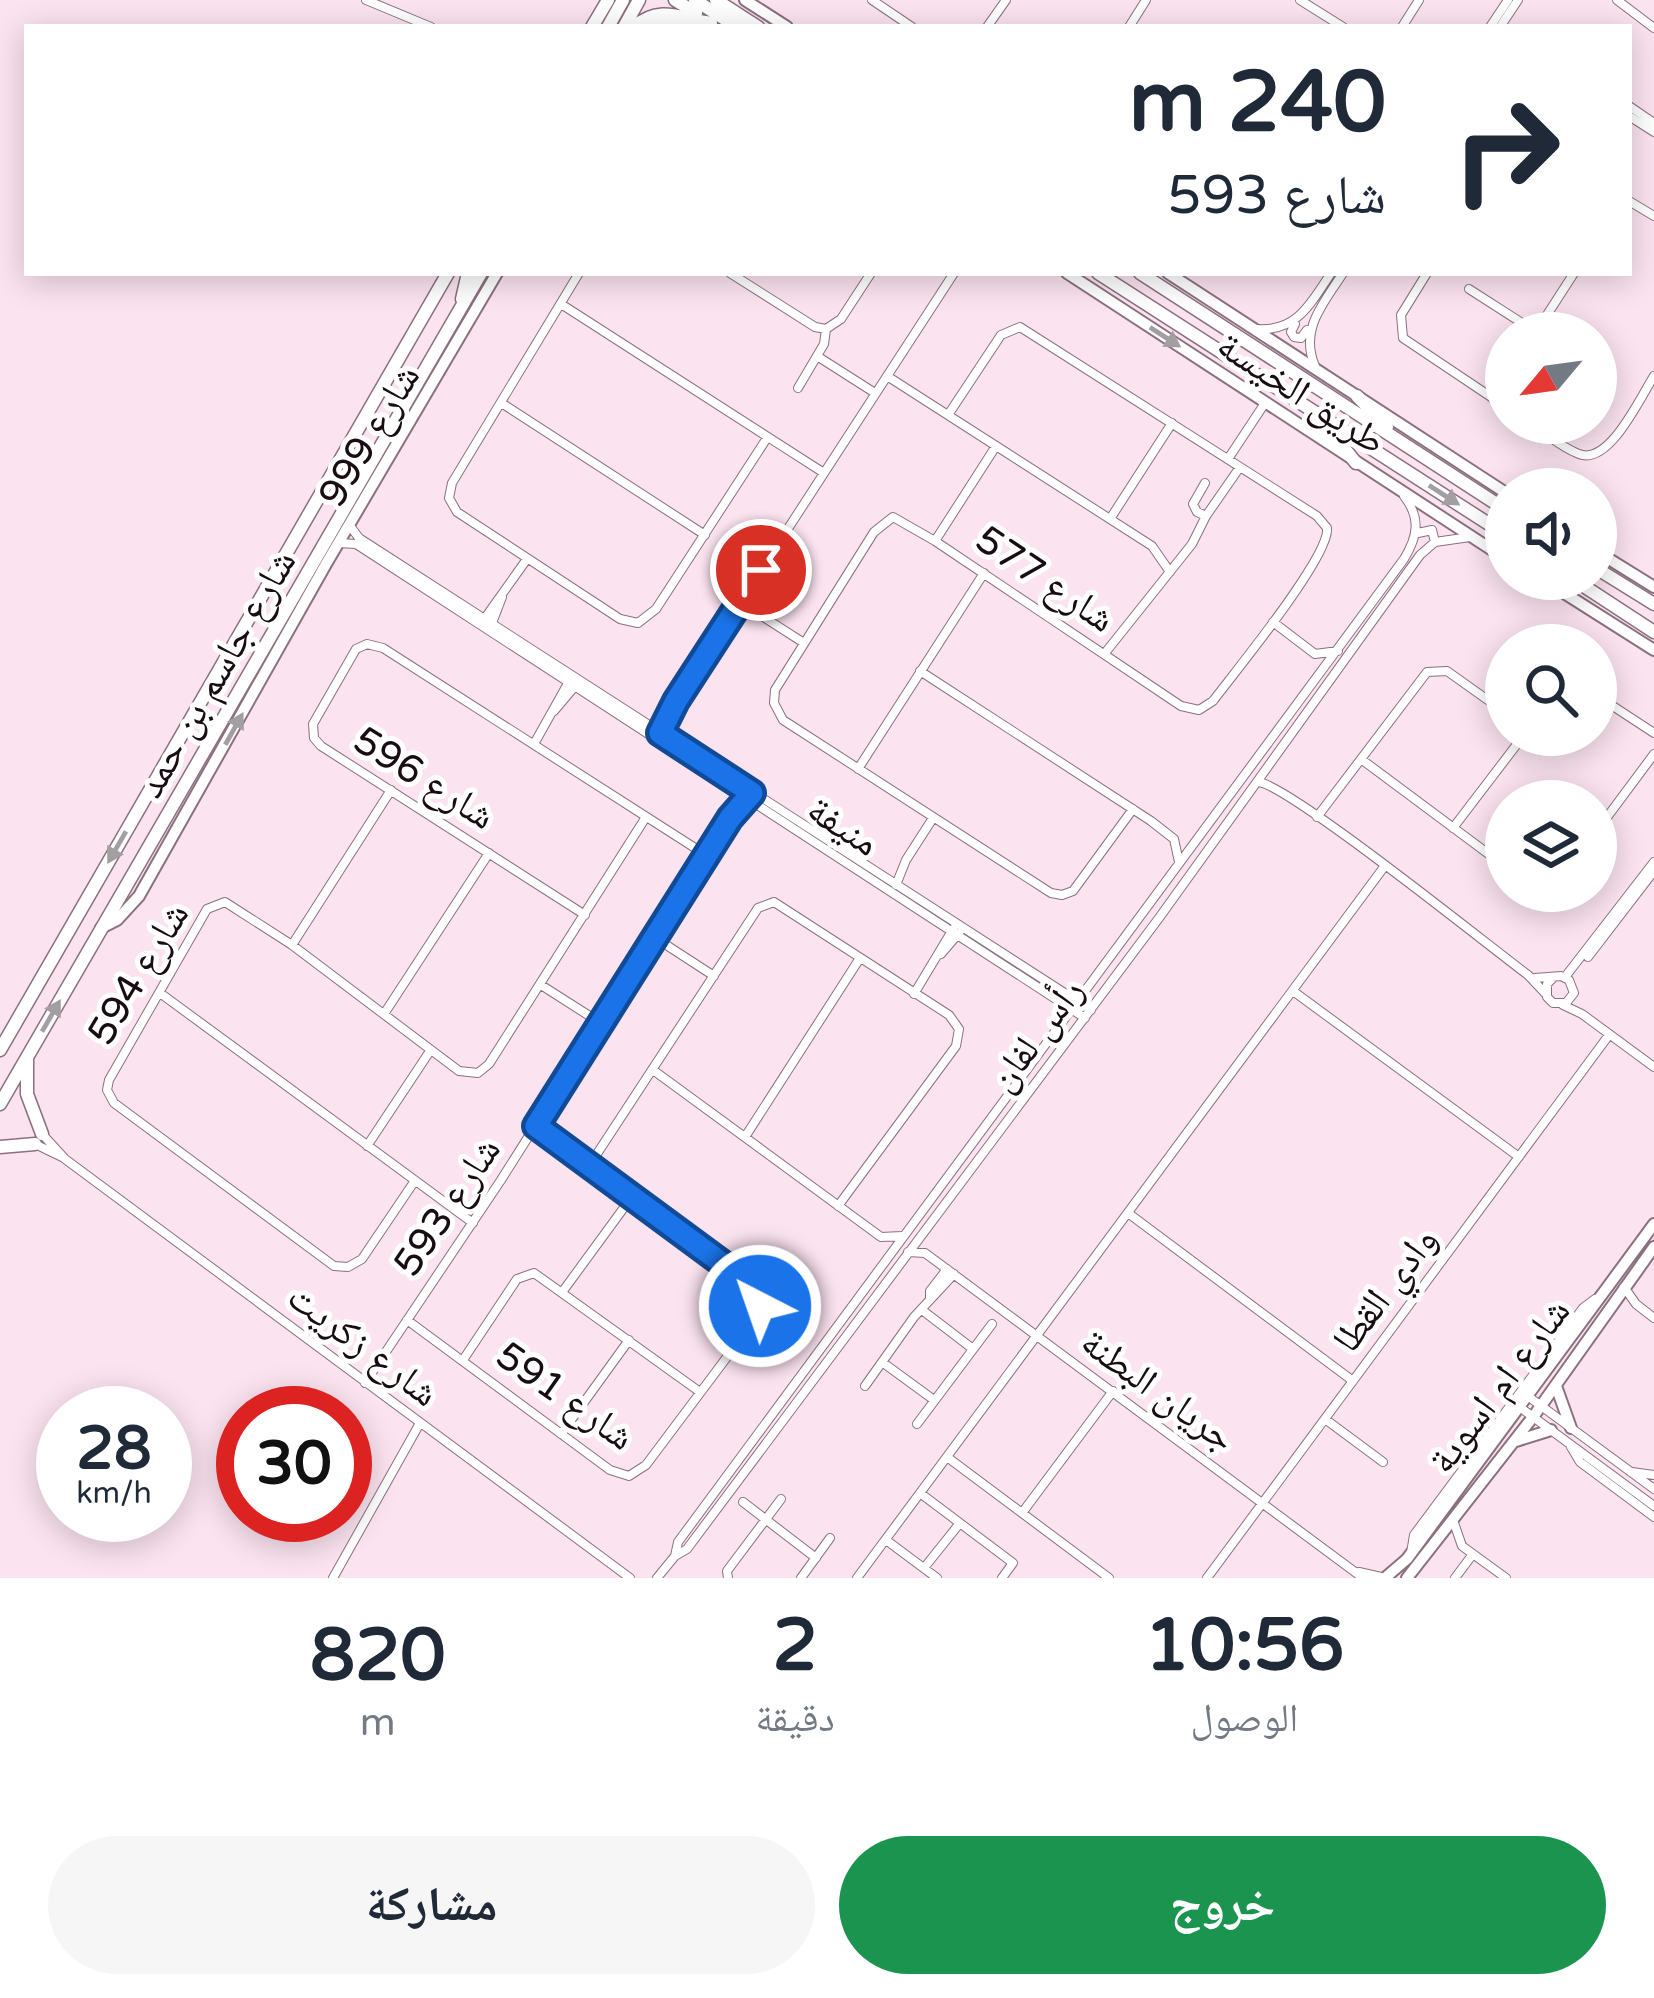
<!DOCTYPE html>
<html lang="ar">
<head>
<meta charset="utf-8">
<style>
  body { margin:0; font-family:"Varela Round","Noto Naskh Arabic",sans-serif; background:#f6f6f7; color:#1f2937; direction:rtl; height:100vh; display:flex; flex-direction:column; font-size:45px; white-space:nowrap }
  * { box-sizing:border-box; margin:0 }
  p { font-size:39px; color:#747a83 }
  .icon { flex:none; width:66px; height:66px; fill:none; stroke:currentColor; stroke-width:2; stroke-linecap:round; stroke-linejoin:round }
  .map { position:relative; height:1578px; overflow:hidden; direction:ltr }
  .drawer { display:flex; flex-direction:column; background:#fff; flex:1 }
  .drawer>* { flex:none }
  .top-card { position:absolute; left:24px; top:24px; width:1608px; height:252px; border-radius:0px; box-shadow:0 6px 30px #0003; direction:rtl; background:#fff; color:#1f2937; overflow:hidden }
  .needle { width:78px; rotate:241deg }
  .controls { position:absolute; left:1485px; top:312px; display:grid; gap:24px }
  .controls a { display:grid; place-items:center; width:132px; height:132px; border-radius:50%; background:#fff; box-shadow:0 6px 30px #0003; font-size:60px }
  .speed { position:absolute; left:36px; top:1386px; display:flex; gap:24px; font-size:60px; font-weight:700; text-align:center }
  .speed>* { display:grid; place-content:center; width:156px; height:156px; border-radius:50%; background:#fff; box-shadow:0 6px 30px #0003; line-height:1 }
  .speed small { font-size:30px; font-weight:400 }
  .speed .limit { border:18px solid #d22; background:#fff; color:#111 }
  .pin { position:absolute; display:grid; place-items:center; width:102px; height:102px; color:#fff; margin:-51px; border:6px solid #fff; border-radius:50%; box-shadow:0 3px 12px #0007 }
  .me { position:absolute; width:132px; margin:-66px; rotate:319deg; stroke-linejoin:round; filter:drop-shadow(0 0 9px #0008) }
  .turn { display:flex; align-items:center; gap:42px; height:252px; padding:0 48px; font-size:54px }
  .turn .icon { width:156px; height:156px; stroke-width:2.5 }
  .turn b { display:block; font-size:84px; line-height:102px }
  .eta { display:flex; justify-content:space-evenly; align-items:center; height:204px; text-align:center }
  .eta b { font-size:72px; font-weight:700; line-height:84px }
  .button { display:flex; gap:24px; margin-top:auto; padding:24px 48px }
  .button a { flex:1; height:138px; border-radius:72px; background:#1b9450; color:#fff; font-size:48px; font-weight:700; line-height:138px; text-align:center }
  .button a+a { background:#f6f6f7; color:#1f2937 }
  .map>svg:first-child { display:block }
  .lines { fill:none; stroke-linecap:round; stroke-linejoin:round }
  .minor-casing { stroke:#8b707f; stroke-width:10 }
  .tertiary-casing { stroke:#8b707f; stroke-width:14 }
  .secondary-casing { stroke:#8b707f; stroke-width:15 }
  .minor { stroke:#fff; stroke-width:8 }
  .tertiary { stroke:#fff; stroke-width:10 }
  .secondary { stroke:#fff; stroke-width:12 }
  .oneway { fill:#a29ea1 }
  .route-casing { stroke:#114b97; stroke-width:30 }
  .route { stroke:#1a73e8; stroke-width:21 }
  .labels { text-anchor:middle; stroke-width:10; stroke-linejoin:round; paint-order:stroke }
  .street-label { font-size:39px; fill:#170d13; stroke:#fff }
</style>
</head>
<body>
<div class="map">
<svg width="1654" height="1578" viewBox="0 0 1654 1578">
  <rect width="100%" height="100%" fill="#fbe3f0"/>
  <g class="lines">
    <defs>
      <path id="minor" d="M366,0L431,27
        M872,0L912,27
        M1300,0L1343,27
        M1617,0L1654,28
        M987,27L1006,0
        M1129,27L1146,0
        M1402,27L1419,0
        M1490,27L1508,0
        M1500,27L1518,0
        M1629,106L1654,123
        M1629,116L1654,132
        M1629,201L1654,216
        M579,273L452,483L449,498L457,512L620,619L638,623L656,609L767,438
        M730,273L815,327L826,329L841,319L871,273
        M1427,273L1401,315L1403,338L1506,407
        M1469,289L1536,332
        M561,304L824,473
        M1295,324L1291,332L1294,337L1301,338L1307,330
        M1257,329C1297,332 1311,303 1331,273
        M1536,332L1574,273
        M817,356L875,393
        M1315,366C1299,329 1324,303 1343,273
        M887,376L1152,546L1170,572
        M798,388L824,344L826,329
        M1493,399L1506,379
        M503,404L705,535
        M948,415L1001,335L1020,327L1317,516L1327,528C1331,555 1234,673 1213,701L1199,710L1181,706L935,541L893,517L874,532L775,690L774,703L783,720L1051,893L1062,895L1073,891L1133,809
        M1530,423C1545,433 1562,448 1579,454C1609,466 1640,398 1654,376
        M1228,459L1265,403
        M1205,483L1193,504L1197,512L1206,516
        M1110,519L1172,423
        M350,526L359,538L1091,1010
        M1418,533L1432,530L1435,542
        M935,541L996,446
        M339,543L356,544L1085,1018
        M740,602L804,643
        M485,618L527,559
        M1273,622L1315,654L1338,651
        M492,623L502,597
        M1105,653L1192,544L1206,516L1240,467
        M920,671L1151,821L1174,839L1179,862
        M1596,695L1654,733
        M554,711L576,685
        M652,732L668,705L676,701
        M658,736L676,701L954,273
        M534,744L571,678
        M1361,759L1506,867
        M858,769L984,573
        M1258,782C1288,784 1489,946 1528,975L1545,993
        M1317,817L1427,672L1447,671L1506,713
        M730,818L749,798
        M1453,828L1524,735
        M1596,832L1654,754
        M896,885L906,860L933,818
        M585,915L321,746L314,738L313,724L356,649L367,644L383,648L706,855
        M654,937L714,976
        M292,945L391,790
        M941,954L959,933
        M1588,957L1654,871
        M1565,977L1654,862
        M1535,978L1561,976L1569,980L1574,993L1566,1003H1553L1547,997V984L1553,978
        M541,985L599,1022
        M1293,991L1519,1157
        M160,993L473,1223
        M914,994L953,929
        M1563,1005L1582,1014L1654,1067
        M384,1014L489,853
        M653,1070L881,1237L902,1236
        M43,1135L65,1159L630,1578
        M745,1137L860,958
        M35,1144L64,1158
        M367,1146L430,1051
        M589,1166L758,908L774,902L949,1015L959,1029L956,1046L838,1206
        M414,1182L362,1259L348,1267L334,1266L114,1103L107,1090L109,1080L207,909L225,902L292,945L459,1071L478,1073L489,1064L646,817
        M1128,1213L1353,1381
        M908,1252L925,1253L1363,1578
        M1624,1287L1636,1304L1654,1318
        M563,1291L631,1198
        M930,1298V1291L947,1269
        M922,1310L973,1349
        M407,1320L610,1470L629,1476L646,1465L757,1317L761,1300L753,1285L535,1126
        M463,1360L517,1279L534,1273L700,1392
        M882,1362L934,1400
        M365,1383L501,1180L730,818L741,793
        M865,1386L914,1317L954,1274
        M1529,1397L1654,1489
        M1521,1408L1654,1506
        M1325,1419L1383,1462
        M917,1424L992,1324
        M561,1434L629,1340
        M1571,1447L1580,1462L1654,1517
        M947,1457L1109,1578
        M1632,1472L1654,1475
        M920,1493L1013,1563L1002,1578
        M743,1502L816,1558
        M1022,1513L1113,1391
        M1453,1520L1462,1546L1506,1578
        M886,1540L937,1578
        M1411,1553L1414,1535L1583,1308L1595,1299
        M675,1556L678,1542L1404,559C1418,536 1421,518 1404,496
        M924,1568L960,1523
        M1359,1572L1381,1577
        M333,1578L420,1423
        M657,1578L675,1556L687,1549L1159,918L1420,555L1435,542L1470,537
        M728,1578L727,1571L781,1499
        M801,1578L830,1538
        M857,1578L1384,867
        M1207,1578L1609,1035
        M1455,1578L1473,1554"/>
      <path id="tertiary" d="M745,0L787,27
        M650,27L664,22L689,27
        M1067,273L1506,559
        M1168,273L1506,493
        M1596,551L1654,587
        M1542,579L1654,650
        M101,928L117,920L139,896L326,564L497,273
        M1556,1386L1571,1428
        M1516,1441L1551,1430
        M1386,1577L1407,1559L1654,1224
        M1407,1578L1533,1417L1654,1247"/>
      <path id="secondary" d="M675,0L696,13
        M695,0L737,27
        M716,0L758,27
        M592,27L608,0
        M608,27L623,0
        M624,27L639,0
        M634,27C661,4 681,19 711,23
        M1098,273L1506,535
        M1140,273L1506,510
        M462,299L468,273
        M1357,396L1387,427
        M1324,423L1356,463
        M1596,568L1654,604
        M1573,579L1654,632
        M0,1050L448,273
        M27,1060V1094L42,1134
        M0,1104L481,273
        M0,1147L35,1144"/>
    </defs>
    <use href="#minor" class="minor-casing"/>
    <use href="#tertiary" class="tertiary-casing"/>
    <use href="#secondary" class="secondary-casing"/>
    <use href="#minor" class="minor"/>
    <use href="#tertiary" class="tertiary"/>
    <use href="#secondary" class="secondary"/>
  </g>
  <defs><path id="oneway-solid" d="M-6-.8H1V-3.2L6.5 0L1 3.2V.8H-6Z" transform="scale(3)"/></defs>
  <g class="oneway">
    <use href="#oneway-solid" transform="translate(1165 337) rotate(33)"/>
    <use href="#oneway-solid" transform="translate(1444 495) rotate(33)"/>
    <use href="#oneway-solid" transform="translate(234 729) rotate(-61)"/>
    <use href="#oneway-solid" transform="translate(117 847) rotate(120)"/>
    <use href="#oneway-solid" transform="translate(51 1016) rotate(-60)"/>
  </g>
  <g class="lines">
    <defs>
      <path id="route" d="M760,1306L753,1286L536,1126L730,818L752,793L660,733L676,701L761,570"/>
    </defs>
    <use href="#route" class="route-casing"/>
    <use href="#route" class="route"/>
  </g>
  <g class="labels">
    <g class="street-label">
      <text transform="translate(1302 392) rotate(33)" y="14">طريق الخيسة</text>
      <text transform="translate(368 435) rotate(-59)" y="14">شارع 999</text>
      <text transform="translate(1046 578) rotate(34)" y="14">شارع 577</text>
      <text transform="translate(215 673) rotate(-60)" y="14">شارع جاسم بن حمد</text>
      <text transform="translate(425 777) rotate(32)" y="14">شارع 596</text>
      <text transform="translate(844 825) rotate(33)" y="14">منيفة</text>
      <text transform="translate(137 973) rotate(-59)" y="14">شارع 594</text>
      <text transform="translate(1035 1034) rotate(-53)" y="14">رأس لفان</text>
      <text transform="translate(446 1206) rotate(-56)" y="14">شارع 593</text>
      <text transform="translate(1384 1289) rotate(-53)" y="14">وادي القطا</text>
      <text transform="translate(364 1344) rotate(37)" y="14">شارع زكريت</text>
      <text transform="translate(1498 1385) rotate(-53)" y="14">شارع ام اسوية</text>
      <text transform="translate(1159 1389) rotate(36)" y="14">جريان البطنة</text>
      <text transform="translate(566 1395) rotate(35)" y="14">شارع 591</text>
    </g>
  </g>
</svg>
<div class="controls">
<a><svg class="needle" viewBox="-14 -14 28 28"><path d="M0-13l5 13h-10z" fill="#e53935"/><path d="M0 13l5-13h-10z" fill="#747a83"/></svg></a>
<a><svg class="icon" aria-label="sound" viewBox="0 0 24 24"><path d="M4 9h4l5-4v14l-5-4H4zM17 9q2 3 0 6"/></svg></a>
<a><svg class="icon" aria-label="search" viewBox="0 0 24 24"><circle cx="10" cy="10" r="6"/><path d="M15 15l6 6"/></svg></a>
<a><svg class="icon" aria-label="layers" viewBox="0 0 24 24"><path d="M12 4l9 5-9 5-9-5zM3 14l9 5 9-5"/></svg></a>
</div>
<div class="speed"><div>28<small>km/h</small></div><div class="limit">30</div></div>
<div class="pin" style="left:761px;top:570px;background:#d93025"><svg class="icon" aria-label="arrive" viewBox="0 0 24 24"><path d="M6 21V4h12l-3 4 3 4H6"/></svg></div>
<svg class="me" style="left:760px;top:1306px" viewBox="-20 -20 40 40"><circle r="17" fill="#1a73e8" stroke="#fff" stroke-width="3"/><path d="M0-11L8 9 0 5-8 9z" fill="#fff"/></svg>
<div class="top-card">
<div class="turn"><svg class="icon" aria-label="right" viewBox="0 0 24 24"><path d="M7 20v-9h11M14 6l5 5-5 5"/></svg><div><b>240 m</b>شارع 593</div></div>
</div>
</div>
<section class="drawer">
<div class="eta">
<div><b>10:56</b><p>الوصول</p></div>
<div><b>2</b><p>دقيقة</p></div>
<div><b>820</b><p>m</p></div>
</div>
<div class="button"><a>خروج</a><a>مشاركة</a></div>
</section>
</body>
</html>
